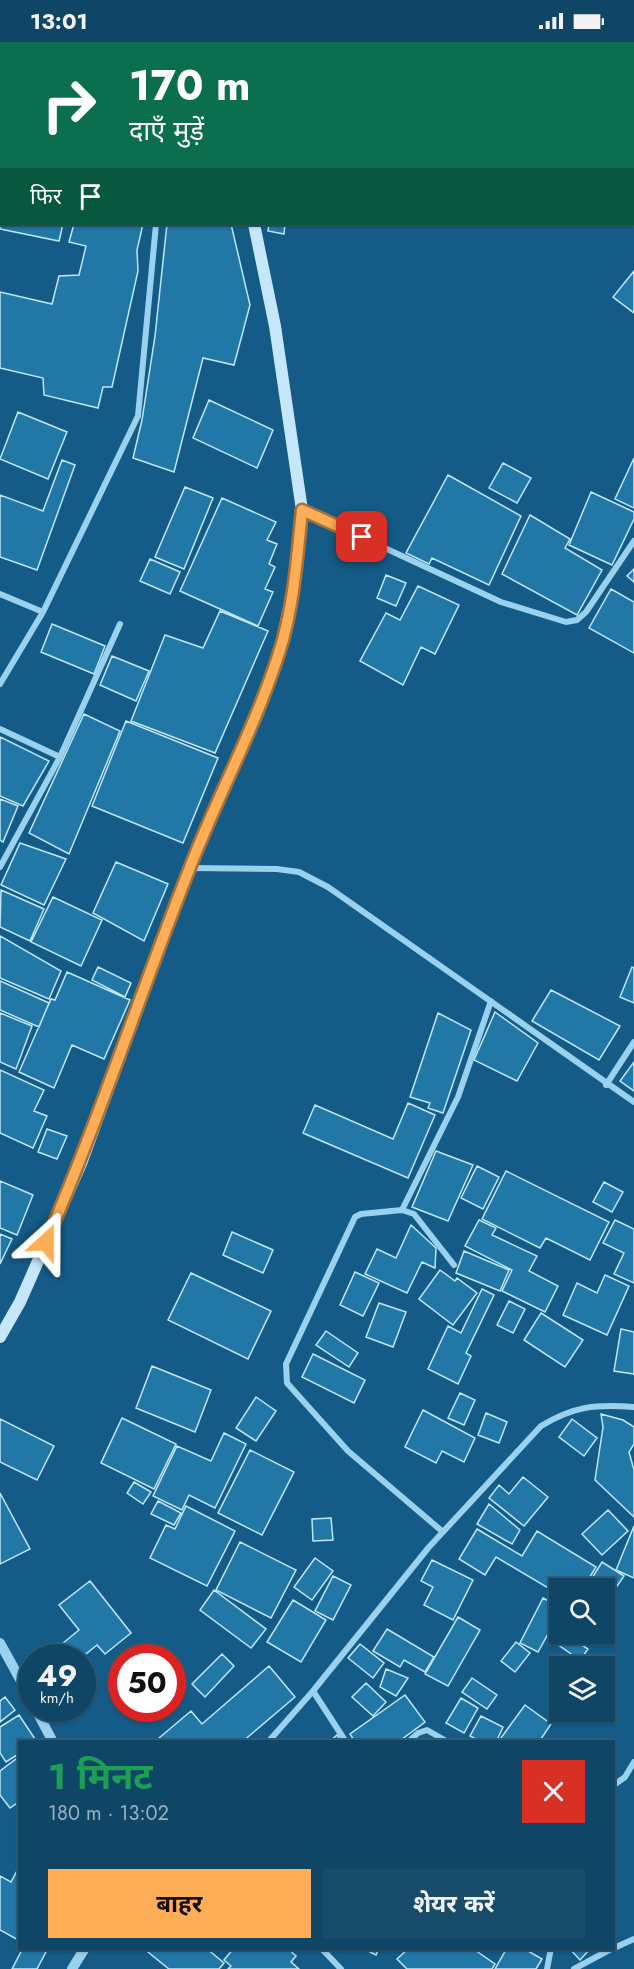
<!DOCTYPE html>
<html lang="hi">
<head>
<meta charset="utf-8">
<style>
  body { margin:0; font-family:Jost,"Noto Sans Devanagari",sans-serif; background:#184c6b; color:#f1f3f6; height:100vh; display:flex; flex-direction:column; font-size:22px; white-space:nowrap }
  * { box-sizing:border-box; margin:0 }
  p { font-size:20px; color:#9bb1bf }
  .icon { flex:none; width:33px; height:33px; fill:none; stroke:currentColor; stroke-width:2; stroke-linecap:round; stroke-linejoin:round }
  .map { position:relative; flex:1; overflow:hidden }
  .side { position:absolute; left:18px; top:1698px; width:597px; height:210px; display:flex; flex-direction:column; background:#0f4565; border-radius:0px; box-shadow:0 2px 4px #0004,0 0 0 2px #2f5d79 }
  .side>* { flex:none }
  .banner { position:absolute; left:0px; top:0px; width:634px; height:183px; box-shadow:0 2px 4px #0004,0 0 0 2px #2f5d79; background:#0b6e4f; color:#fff; overflow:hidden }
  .buttons { position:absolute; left:549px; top:1536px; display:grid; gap:12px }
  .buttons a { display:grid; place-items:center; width:66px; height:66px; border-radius:0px; background:#0f4565; box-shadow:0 2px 4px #0004,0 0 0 2px #2f5d79; font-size:30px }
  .speed { position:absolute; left:18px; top:1602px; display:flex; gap:12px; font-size:30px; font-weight:700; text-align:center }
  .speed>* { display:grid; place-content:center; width:78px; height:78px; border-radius:50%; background:#0f4565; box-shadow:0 2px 4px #0004,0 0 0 2px #2f5d79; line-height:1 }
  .speed small { font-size:15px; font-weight:400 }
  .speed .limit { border:9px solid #d22; background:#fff; color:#111 }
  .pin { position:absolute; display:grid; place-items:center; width:51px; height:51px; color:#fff; margin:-26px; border-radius:12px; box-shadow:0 3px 9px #0006 }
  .me { position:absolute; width:66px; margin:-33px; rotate:24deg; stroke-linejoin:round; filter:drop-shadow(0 0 4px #0008) }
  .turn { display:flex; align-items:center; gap:21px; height:126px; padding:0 30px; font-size:27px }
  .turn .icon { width:78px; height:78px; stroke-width:2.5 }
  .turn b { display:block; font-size:42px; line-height:51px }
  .then { display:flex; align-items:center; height:57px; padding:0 30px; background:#0003; gap:12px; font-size:22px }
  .round { display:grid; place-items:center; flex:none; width:63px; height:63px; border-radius:0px; background:#184c6b }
  .summary { display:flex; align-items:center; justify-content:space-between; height:102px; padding:0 30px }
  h1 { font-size:36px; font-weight:700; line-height:45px; color:#1e9e55 }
  .primary-button { display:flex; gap:12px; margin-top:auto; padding:12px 30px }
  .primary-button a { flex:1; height:69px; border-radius:0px; background:#ffae57; color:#111; font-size:24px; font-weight:700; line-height:69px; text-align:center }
  .primary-button a+a { background:#184c6b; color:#f1f3f6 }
  .status { display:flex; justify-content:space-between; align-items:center; height:42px; padding:0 30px; background:#0f4565; direction:ltr }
  .status svg { height:16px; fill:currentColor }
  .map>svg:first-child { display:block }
  .building { fill:#2177a6; stroke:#bfe6fb; stroke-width:1.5 }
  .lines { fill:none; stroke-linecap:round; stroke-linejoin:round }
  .minor { stroke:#99d1ef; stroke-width:6 }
  .tertiary { stroke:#99d1ef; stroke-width:10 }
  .secondary { stroke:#c6e7fb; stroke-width:12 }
  .route-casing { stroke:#a67139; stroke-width:15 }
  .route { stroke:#ffae57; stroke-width:10 }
</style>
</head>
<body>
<div class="status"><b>13:01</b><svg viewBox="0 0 49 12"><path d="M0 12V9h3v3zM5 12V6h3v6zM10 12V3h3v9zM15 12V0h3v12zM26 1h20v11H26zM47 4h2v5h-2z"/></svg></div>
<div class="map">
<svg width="634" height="1927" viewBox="0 0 634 1927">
  <rect width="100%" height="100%" fill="#145c87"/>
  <path class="building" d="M41,0H259L40,2Z
    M442,0H465L469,2H442Z
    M633,20H634V93H633Z
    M2,51V182H63L59,199L0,187Z
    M74,182H143L137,208L138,229L112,345H103L98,366L44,353L43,336L0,326V250L52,262L59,234L79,233L86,204L69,200Z
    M167,182H231L250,263L234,323L203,316L174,430L133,416L142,378L155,294Z
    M269,182H285L284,192L268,189Z
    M634,229V271L613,255Z
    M209,358L273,388L257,426L193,396Z
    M18,370L67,390L48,437L0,417Z
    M634,416V466L615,457Z
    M62,418L75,423L37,528L0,515V453L43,469Z
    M503,421L531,436L517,461L489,446Z
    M448,433L521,474L489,543L432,516L429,522L406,511Z
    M185,445L213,456L184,527L155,515Z
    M591,450L634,470V477L612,523L569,503Z
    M222,456L276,480L267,498L277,502L269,522L275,525L265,547L273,550L258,584L180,549Z
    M530,473L570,497L565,506L602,528L577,573L502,532Z
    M150,517L180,530L170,552L140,539Z
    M634,527V540L627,534Z
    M386,533L406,541L396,564L377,556Z
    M418,544L459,563L435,612L421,605L403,643L360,619L386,571L400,578Z
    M611,547L634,560V611L589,586Z
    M220,569L268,589L215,711L131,679L165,593L203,606Z
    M52,582L105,604L94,632L41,610Z
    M112,614L149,629L136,659L100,643Z
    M84,672L120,689L69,812L29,791Z
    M126,679L218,716L183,801L92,764Z
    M0,695L49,719L23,764L0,754Z
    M0,757L18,764L3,800L0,798Z
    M20,801L66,817L44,863L1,843Z
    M116,820L168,842L144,899L93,871Z
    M1,848L44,867L30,899L0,885Z
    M53,855L102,878L81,924L31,900Z
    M0,894L61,929L49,957L0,936Z
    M98,925L131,941L125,955L92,938Z
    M632,925L634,926V961L620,955Z
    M67,930L130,958L104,1017L72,1003L54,1046L19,1030L51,957L55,958Z
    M0,939L49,961L39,985L0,968Z
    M551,948L620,984L599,1018L532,979Z
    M495,970L538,1001L517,1039L474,1018Z
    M0,971L32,984L16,1027L0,1020Z
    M438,971L471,988L443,1071L428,1066L430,1061L410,1055Z
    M634,1020V1049L620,1039Z
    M0,1028L44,1048L34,1069L47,1074L33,1106L0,1091Z
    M408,1061L435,1073L408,1136L303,1091L315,1063L393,1097Z
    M47,1087L67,1094L57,1117L38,1110Z
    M436,1109L473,1123L448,1179L412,1165Z
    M477,1124L499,1135L483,1167L461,1156Z
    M506,1129L609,1180L590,1218L546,1196L540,1206L482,1177Z
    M0,1139L33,1153L17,1193L0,1186Z
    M604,1140L623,1150L612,1170L593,1160Z
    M479,1178L496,1186L492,1193L537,1214L529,1229L558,1244L545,1270L502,1249L512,1228L465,1204Z
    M615,1178L634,1187V1241L614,1232L624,1211L603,1201Z
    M411,1183L436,1206L435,1226L422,1220L407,1251L365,1232L377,1207L396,1216Z
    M232,1190L273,1208L263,1231L223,1213Z
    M0,1192L12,1197L0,1222Z
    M464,1209L509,1228L500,1249L456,1231Z
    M440,1228L455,1239L457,1236L477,1251L453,1283L419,1257Z
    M355,1230L379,1241L363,1274L340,1263Z
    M191,1231L271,1269L248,1317L168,1278Z
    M605,1233L629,1244L607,1293L563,1273L577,1241L597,1251Z
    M482,1247L494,1253L466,1311L471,1314L458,1342L428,1327L448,1284L461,1291Z
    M509,1259L525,1267L513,1291L497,1283Z
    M379,1261L406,1270L393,1305L366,1295Z
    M541,1271L583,1298L565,1325L524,1298Z
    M621,1287L634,1290V1332L614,1329Z
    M326,1289L358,1311L349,1325L316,1303Z
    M313,1312L365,1338L354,1361L302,1335Z
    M152,1324L211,1348L195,1390L136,1366Z
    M460,1351L475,1358L464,1383L448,1376Z
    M256,1355L276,1369L256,1399L236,1386Z
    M423,1368L475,1396L464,1420L442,1409L436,1421L405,1405Z
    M486,1371L507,1380L499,1401L478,1393Z
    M601,1372L623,1378L634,1385V1402L629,1410L634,1428V1475L595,1438L603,1385Z
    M122,1376L176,1402L154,1447L101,1421Z
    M0,1377L54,1404L37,1438L0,1420Z
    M572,1377L597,1396L584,1414L559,1395Z
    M224,1391L246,1402L215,1466L189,1453L182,1468L153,1454L177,1404L211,1419Z
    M250,1408L294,1430L262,1493L218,1471Z
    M523,1435L548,1455L524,1484L489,1456L499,1443L509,1452Z
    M134,1440L151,1450L143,1462L127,1451Z
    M0,1451L30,1507L0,1522Z
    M158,1459L181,1471L174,1483L151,1472Z
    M489,1462L520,1488L512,1502L477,1482Z
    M186,1464L235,1489L207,1544L150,1516L166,1483L175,1487Z
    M608,1468L628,1489L602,1513L582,1492Z
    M331,1476L333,1498L313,1499L312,1477Z
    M634,1484V1536L616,1528Z
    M477,1487L522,1514L537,1489L596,1525L583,1546H560V1553L496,1515L485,1533L459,1517Z
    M240,1500L296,1528L271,1576L216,1548Z
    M315,1516L333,1529L312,1558L294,1545Z
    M432,1518L473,1538L453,1578L424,1563L433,1545L421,1539Z
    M602,1520L624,1534L613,1550L592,1536Z
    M333,1534L351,1543L333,1578L315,1569Z
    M90,1539L131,1591L105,1612L97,1603L81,1616H45L79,1588L59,1563Z
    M214,1548L266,1587L251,1606L200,1568Z
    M543,1556L560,1565V1570L538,1610L520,1601Z
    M293,1558L326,1578L301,1620L267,1600Z
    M458,1575L480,1588L448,1644L425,1632Z
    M387,1587L434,1615L425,1630L404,1618L400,1625L373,1609Z
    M565,1592L588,1607L580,1618L557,1602Z
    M516,1600L530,1611L515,1630L501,1619Z
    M360,1602L384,1621L373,1636L348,1616Z
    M222,1612L234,1624L205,1655L192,1642Z
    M269,1624L295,1655L242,1700H162L159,1696L191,1669L202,1682Z
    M386,1627L408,1636L396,1654L380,1645Z
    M472,1636L497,1653L487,1667L462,1650Z
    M366,1641L386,1660L373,1674L352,1655Z
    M405,1653L425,1680L398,1700H355L350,1692Z
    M5,1655L15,1668L0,1680V1659Z
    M461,1656L478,1666L464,1691L446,1681Z
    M525,1663L551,1682L539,1700H498Z
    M19,1673L37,1700H20V1711L6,1720L0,1711V1685Z
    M481,1674L503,1685L496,1700H482L470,1694Z
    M337,1693L341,1700H329Z
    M20,1714V1759L10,1766L0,1753V1729Z
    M20,1823V1899L0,1888V1834L11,1840Z
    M23,1906H48L37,1927H12Z
    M143,1906H206L224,1921L219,1927H169Z
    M234,1906H287L296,1914L291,1920L299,1927H228L231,1924L224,1918Z
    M362,1906H379L376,1913Z
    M472,1906L495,1922L492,1927H407L397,1917L409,1906Z
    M507,1906H523L542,1917L536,1927H495Z
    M569,1906H591L580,1918Z"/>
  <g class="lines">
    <path class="minor" d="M303,468L501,560L566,580L577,578L586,570L634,499
      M0,552L43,570
      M0,642L43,570L138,374L156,182
      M0,687L60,715
      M0,825L60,715L120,582
      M190,826L277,827L299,830L328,845L634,1060
      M606,1043L634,1000
      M402,1168L458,1055L491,959
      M443,1490L348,1409L287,1341L286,1322L355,1175L361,1172L402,1168L414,1172L454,1223
      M313,1649L429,1505L541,1384C574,1364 596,1362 634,1365
      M268,1700L313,1649L346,1700
      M408,1700L418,1691L427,1688L448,1700
      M614,1743L625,1735L634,1720
      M321,1906L341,1927
      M614,1906L634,1897
      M547,1927L551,1906
      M574,1927L613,1906"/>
    <path class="tertiary" d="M0,1601L32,1659
      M35,1666L53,1700
      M72,1927L85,1906"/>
    <path class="secondary" d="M293,2V0
      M0,1295L20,1260L82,1119L189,826L258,671L280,608L294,542L302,468L275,284L254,182"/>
  </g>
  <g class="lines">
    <defs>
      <path id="route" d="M46,1200C99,1078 140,952 189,828C217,755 255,686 279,611C294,565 297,515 302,468L362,495"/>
    </defs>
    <use href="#route" class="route-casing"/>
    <use href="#route" class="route"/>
  </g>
</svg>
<div class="buttons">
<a><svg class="icon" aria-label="search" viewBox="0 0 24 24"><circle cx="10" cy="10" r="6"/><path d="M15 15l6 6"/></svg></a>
<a><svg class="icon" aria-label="layers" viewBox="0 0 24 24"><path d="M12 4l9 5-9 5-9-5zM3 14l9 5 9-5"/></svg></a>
</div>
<div class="speed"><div>49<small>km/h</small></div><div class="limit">50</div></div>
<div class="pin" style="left:362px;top:495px;background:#d93025"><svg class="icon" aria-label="arrive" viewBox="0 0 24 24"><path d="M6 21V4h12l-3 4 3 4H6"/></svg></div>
<svg class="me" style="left:46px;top:1200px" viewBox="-20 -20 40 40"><path d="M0-17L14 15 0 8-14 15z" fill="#ffae57" stroke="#fff" stroke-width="4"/></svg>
<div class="banner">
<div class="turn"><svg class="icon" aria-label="right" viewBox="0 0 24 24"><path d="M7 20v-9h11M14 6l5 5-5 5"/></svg><div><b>170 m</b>दाएँ मुड़ें</div></div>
<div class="then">फिर<svg class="icon" aria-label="arrive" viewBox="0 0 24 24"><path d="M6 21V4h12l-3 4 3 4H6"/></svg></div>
</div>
<section class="side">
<div class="summary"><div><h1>1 मिनट</h1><p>180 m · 13:02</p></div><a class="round" style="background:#d93025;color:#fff"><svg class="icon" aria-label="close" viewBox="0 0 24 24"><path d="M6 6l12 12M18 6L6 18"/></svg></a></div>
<div class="primary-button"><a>बाहर</a><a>शेयर करें</a></div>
</section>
</div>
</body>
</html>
